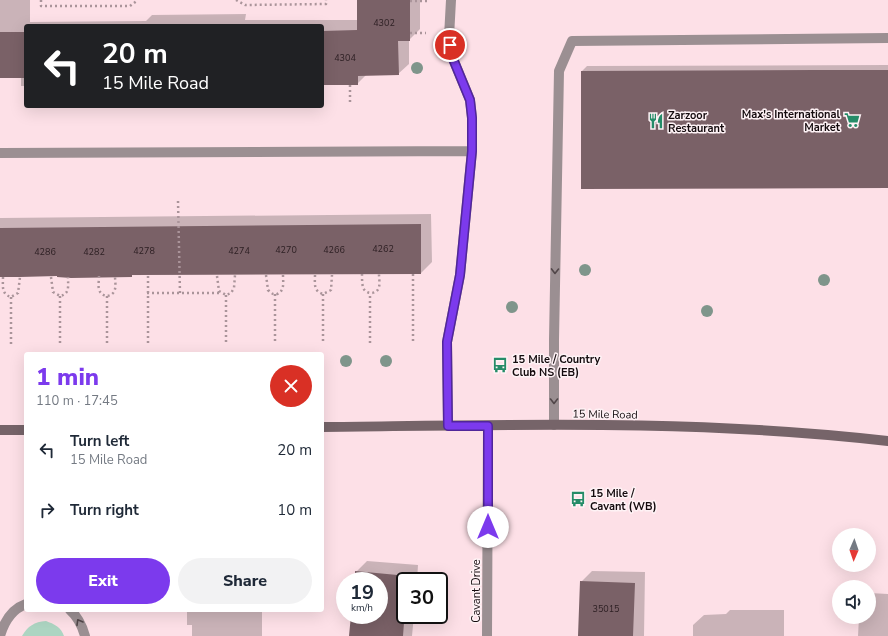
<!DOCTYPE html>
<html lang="en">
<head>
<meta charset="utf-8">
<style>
  body { margin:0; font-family:"Nunito Sans",sans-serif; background:#f2f2f3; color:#1f2937; height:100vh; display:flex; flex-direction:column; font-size:15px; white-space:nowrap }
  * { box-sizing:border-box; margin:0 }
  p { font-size:13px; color:#747a83 }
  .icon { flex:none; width:22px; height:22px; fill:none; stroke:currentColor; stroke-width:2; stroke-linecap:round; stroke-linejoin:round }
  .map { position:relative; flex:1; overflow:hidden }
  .drawer { position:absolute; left:24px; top:352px; width:300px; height:260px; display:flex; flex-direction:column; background:#fff; border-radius:4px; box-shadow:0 4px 16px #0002 }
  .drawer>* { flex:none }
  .top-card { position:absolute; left:24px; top:24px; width:300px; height:84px; border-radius:4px; box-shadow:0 4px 16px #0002; background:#202124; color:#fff; overflow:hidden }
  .needle { width:26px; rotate:182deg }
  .tools { position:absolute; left:832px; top:528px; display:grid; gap:8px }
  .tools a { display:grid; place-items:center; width:44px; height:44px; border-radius:50%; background:#fff; box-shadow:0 4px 16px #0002; font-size:20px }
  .speed { position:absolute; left:336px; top:572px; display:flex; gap:8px; font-size:20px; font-weight:700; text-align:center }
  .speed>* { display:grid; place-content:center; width:52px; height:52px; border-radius:50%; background:#fff; box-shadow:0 4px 16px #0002; line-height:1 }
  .speed small { font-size:10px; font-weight:400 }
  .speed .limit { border:2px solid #111; border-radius:6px; background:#fff; color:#111 }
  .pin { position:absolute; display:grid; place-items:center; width:34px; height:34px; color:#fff; margin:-17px; border:2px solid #fff; border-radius:50%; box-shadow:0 1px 4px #0007 }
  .me { position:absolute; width:44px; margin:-22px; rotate:0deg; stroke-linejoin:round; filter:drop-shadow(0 0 3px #0008) }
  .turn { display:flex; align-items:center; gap:14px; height:84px; padding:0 12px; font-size:18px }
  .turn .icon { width:52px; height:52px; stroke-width:2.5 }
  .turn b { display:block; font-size:28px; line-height:34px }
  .round { display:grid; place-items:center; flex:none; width:42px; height:42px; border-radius:21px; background:#f2f2f3 }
  .summary { display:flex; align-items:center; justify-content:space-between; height:68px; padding:0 12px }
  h1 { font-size:24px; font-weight:800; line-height:30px; color:#7c3aed }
  .action { display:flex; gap:8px; margin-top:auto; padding:8px 12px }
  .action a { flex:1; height:46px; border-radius:24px; background:#7c3aed; color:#fff; font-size:16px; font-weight:800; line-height:46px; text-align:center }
  .action a+a { background:#f2f2f3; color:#1f2937 }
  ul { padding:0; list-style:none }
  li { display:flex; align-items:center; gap:12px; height:60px; padding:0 12px }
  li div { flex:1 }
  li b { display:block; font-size:15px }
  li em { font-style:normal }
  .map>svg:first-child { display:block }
  .green { fill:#add5c2 }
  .shadow { fill:#0003 }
  .building { fill:#7a6167 }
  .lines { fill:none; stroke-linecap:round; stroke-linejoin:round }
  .path { stroke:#aa949a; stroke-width:2.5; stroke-dasharray:2 3; stroke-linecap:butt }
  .service { stroke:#9b8f92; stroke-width:10 }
  .minor { stroke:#9b8f92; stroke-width:10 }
  .secondary { stroke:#766469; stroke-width:10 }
  .tree { fill:#7f958b }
  .oneway { stroke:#514649 }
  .route-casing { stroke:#51269a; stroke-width:10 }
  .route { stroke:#7c3aed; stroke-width:7 }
  .labels { text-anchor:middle; stroke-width:3; stroke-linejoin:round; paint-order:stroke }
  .number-label { font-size:9px; fill:#2e2024 }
  .poi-label { font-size:11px; font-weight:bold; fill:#140b0e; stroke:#fef2f5; text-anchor:start }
  .street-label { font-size:11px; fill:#140b0e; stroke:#fef2f5 }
</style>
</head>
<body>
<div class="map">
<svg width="888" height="636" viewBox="0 0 888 636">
  <rect width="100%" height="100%" fill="#fde0e7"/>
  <path class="green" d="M46,621C54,624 61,627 64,636H22C28,626 34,622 46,621Z"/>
  <path class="shadow" d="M0,0H30V22L146,21L152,15L246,14L245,20H358V0H420V29L409,40V64L398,74H367L357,84L322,83V26H26V86H21V77H0Z
    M888,65V187L582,71L587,66Z
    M431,214L432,262L421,273L0,276V218Z
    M367,561L418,565L417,581H405V615H414L412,636H350L352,615H379V581H356V572Z
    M592,571L645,572L644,636H579L581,582Z
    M870,593L888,594V636H858L859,617H869Z
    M187,610H262V636H192V625H187Z
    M730,610H784V636H693V625L704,615L726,614Z"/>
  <path class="building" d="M357,0H410V41H398L399,75L358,76V85H322V31L357,30Z
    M0,32H26V78H0Z
    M816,70H888V188L581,189V71Z
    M421,224V274L132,275V277L71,278L57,277V276L20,277H0V228Z
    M355,571L408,576L407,581H405V609L403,636H349L351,615H379V581H355Z
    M580,581L635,583L633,636H578Z"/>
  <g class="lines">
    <path class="path" d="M41,0V6H130L138,0
      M236,0L245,5L326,4V0
      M410,1H427
      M410,33H426
      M350,85V102
      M178,201L180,293
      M362,274C362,278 362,284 363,287C365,295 377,295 379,287C380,283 379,278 379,274
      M413,274V342
      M266,275L268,290C271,293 273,295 277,294C285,291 283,282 283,275
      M315,275C315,283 313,291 323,294L331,290L332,275
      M99,276C99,280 98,286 99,289C101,298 113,298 115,289C116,286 115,280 115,276
      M148,276V345
      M217,276L219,291L226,295L231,293L234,288L235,275
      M3,277C3,286 1,294 11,297L18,293L20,277
      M51,277L53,292L60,296C70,294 68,286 68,277
      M147,293H221
      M275,294V344
      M323,294V343
      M226,295V344
      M60,296V346
      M107,296V345
      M11,297V346
      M370,343V294"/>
    <path class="service" d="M0,153L472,151
      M554,425V340L559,71L572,41L888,38
      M448,426L447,342L460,275L472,151V118L470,100L451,54L449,37L451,0"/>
    <path class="minor" d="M70,610C78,617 82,625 85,636
      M0,636C4,622 12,609 26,604
      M487,636L488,426"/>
    <path class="secondary" d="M322,427C511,425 700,419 888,441
      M0,430H26"/>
  </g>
  <g class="tree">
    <circle cx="417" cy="68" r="6"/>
    <circle cx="585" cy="270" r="6"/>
    <circle cx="824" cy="280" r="6"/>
    <circle cx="512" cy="307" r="6"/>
    <circle cx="707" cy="311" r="6"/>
    <circle cx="346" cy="361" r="6"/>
    <circle cx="386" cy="361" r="6"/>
  </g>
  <defs><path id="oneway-chevron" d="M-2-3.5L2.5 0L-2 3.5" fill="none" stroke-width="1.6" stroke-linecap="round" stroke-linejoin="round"/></defs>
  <g class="oneway">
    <use href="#oneway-chevron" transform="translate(555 271) rotate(91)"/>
    <use href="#oneway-chevron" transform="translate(554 401) rotate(90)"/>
    <use href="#oneway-chevron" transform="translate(79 622) rotate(-120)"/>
  </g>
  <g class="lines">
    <defs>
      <path id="route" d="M450,45L451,54L470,100L472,118V151L460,275L447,342L448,426H488V527"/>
    </defs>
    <use href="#route" class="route-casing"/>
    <use href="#route" class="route"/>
  </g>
  <defs>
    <symbol id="supermarket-bare" viewBox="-9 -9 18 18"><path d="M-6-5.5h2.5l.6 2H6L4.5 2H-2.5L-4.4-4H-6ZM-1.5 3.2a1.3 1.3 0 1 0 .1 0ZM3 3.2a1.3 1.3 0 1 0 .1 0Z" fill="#258c68" stroke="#fef2f5" stroke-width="2.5" paint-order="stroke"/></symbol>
    <symbol id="restaurant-bare" viewBox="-9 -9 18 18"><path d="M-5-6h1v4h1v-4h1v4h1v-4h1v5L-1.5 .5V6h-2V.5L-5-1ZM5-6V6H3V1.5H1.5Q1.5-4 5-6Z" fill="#258c68" stroke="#fef2f5" stroke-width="2.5" paint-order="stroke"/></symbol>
    <symbol id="bus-bare" viewBox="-9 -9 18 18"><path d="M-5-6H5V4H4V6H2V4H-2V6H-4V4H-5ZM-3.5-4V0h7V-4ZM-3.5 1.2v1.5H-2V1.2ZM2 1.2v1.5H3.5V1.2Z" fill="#258c68" stroke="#fef2f5" stroke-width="2.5" paint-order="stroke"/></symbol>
  </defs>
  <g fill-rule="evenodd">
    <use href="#supermarket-bare" x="841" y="109" width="22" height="22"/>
    <use href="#restaurant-bare" x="645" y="110" width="22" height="22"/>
    <use href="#bus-bare" x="489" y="354" width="22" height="22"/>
    <use href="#bus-bare" x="567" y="488" width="22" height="22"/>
  </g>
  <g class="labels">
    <g class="number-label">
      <text x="384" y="26">4302</text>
      <text x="345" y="61">4304</text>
      <text x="383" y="252">4262</text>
      <text x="286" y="253">4270</text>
      <text x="334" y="253">4266</text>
      <text x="144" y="254">4278</text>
      <text x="239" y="254">4274</text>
      <text x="45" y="255">4286</text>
      <text x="94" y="255">4282</text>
      <text x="606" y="612">35015</text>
    </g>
    <g class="poi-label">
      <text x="840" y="118" text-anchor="end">Max's International<tspan x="840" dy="13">Market</tspan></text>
      <text x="668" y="119">Zarzoor<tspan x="668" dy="13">Restaurant</tspan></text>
      <text x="512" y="363">15 Mile / Country<tspan x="512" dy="13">Club NS (EB)</tspan></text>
      <text x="590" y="497">15 Mile /<tspan x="590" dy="13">Cavant (WB)</tspan></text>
    </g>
    <g class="street-label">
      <text transform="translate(605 414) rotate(1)" y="4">15 Mile Road</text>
      <text transform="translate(476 591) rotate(-90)" y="4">Cavant Drive</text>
    </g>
  </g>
</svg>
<div class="tools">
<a><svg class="needle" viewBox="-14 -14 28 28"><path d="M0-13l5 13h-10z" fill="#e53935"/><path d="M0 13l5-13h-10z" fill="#747a83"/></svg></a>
<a><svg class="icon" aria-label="sound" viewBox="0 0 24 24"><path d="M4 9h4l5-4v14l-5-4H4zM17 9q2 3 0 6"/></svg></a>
</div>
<div class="speed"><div>19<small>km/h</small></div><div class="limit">30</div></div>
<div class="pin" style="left:450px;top:45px;background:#d93025"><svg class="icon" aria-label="arrive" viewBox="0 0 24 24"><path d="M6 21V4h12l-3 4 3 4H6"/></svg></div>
<svg class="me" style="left:488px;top:527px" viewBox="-20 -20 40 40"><circle r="19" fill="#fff"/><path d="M0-13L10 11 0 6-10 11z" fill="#7c3aed"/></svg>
<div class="top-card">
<div class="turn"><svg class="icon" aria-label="left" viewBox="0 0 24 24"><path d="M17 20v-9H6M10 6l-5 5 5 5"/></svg><div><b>20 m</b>15 Mile Road</div></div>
</div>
<section class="drawer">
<div class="summary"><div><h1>1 min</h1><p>110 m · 17:45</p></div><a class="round" style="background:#d93025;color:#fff"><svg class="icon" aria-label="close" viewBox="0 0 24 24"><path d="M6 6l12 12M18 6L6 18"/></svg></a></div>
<ul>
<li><svg class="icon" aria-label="left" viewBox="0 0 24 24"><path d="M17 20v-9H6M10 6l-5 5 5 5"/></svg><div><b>Turn left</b><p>15 Mile Road</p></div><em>20 m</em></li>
<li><svg class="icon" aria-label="right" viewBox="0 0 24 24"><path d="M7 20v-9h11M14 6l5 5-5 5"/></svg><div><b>Turn right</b></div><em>10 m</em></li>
</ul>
<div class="action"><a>Exit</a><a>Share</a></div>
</section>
</div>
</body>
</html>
